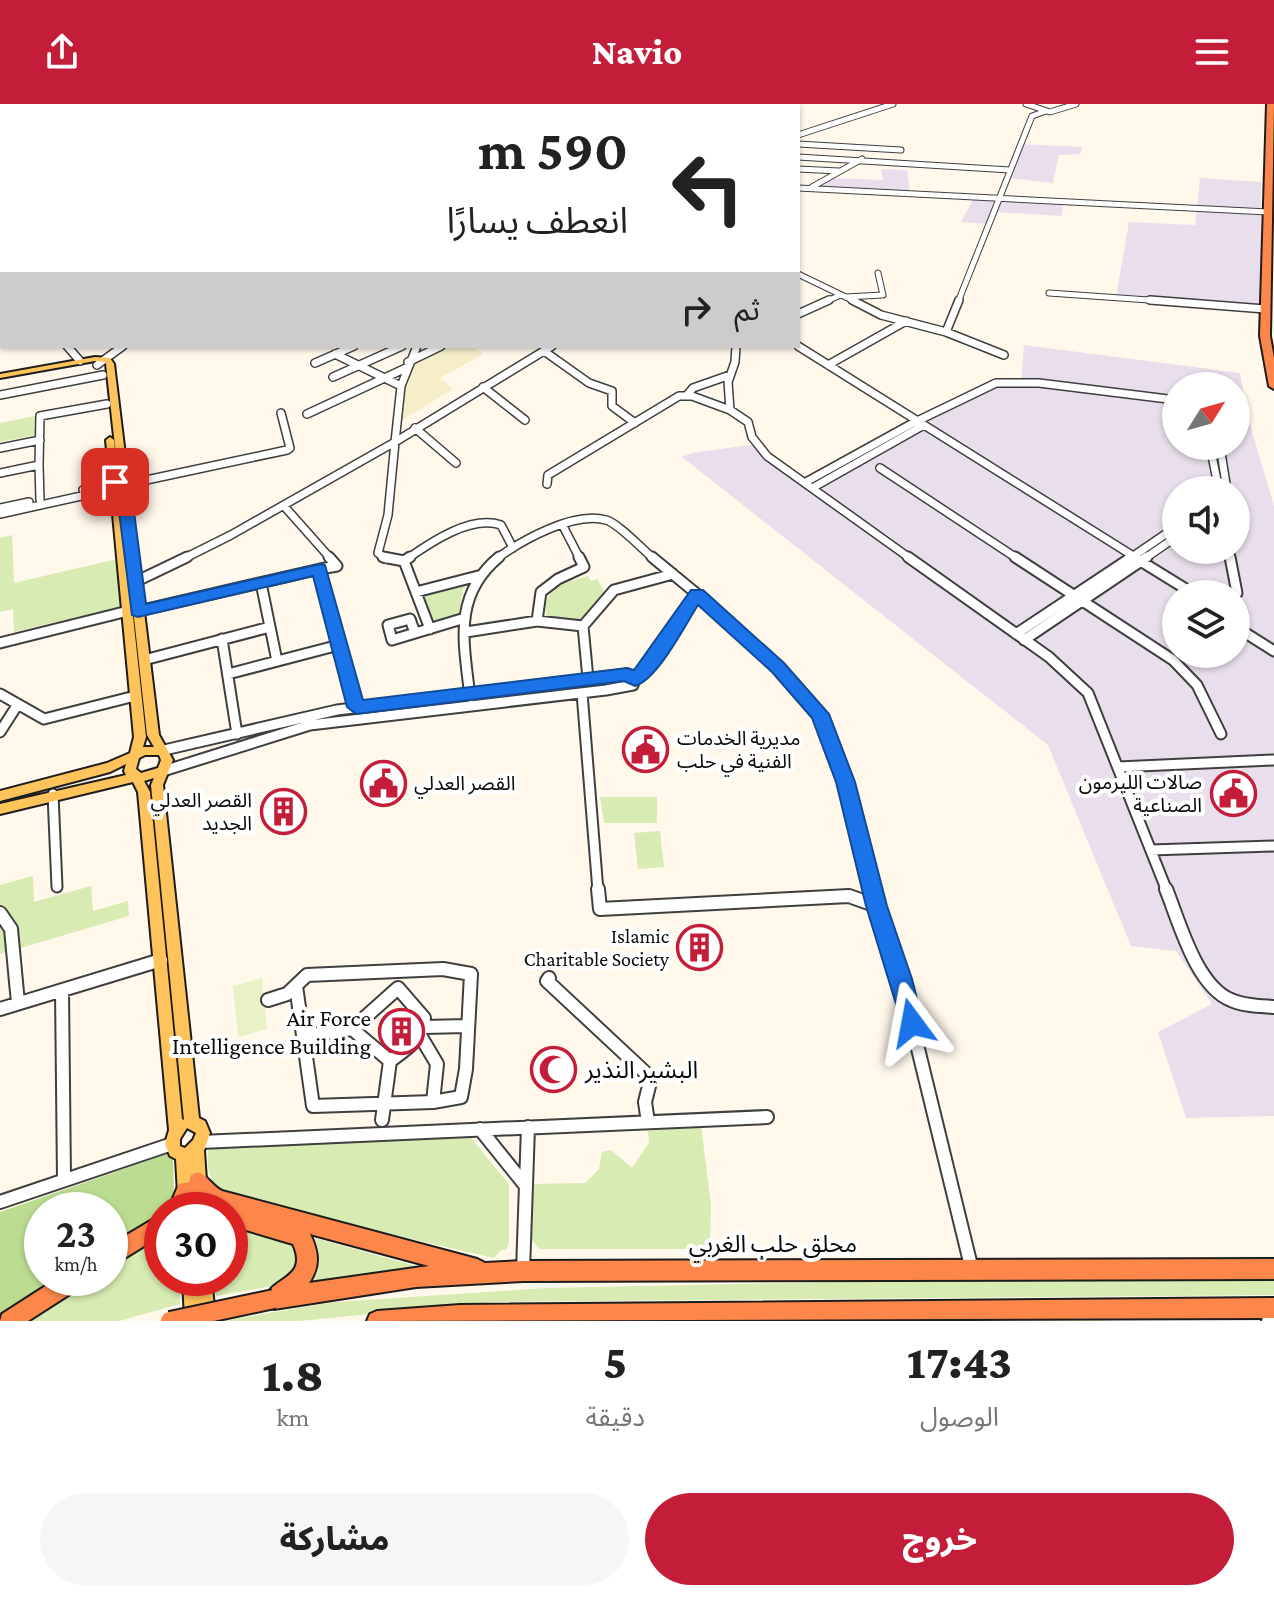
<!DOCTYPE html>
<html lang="ar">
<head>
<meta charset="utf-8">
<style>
  body { margin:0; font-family:"Crimson Pro","Noto Sans Arabic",serif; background:#f6f6f6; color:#222; direction:rtl; height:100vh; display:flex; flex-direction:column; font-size:30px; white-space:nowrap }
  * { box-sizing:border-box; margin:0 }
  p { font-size:26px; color:#767676 }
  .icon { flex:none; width:44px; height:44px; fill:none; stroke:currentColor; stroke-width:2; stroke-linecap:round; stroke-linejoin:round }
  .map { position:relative; height:1217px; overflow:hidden; direction:ltr }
  .drawer { display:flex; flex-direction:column; background:#fff; flex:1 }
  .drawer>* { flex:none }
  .guide { position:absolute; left:0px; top:0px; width:800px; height:244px; box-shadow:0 2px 6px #0004; direction:rtl; background:#fff; color:#222; overflow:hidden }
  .needle { width:52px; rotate:53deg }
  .buttons { position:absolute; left:1162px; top:268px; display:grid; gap:16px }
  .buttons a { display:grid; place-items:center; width:88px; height:88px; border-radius:50%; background:#fff; box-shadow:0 2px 6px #0004; font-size:40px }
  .speed { position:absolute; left:24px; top:1088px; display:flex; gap:16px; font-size:40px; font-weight:700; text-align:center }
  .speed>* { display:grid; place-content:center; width:104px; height:104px; border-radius:50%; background:#fff; box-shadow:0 2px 6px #0004; line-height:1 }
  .speed small { font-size:20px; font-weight:400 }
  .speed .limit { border:12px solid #d22; background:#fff; color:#111 }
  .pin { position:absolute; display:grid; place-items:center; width:68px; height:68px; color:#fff; margin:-34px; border-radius:16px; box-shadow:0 4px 12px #0006 }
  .me { position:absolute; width:88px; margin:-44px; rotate:347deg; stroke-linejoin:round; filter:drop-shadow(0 0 6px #0008) }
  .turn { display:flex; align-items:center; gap:28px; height:168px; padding:0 40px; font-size:36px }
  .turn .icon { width:104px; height:104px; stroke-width:2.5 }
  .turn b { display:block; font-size:56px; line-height:68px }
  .then { display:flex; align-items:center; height:76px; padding:0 40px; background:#0003; gap:16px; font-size:30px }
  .eta { display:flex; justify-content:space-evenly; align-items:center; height:136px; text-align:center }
  .eta b { font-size:48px; font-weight:800; line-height:56px }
  .action { display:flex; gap:16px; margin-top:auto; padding:16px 40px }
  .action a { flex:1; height:92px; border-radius:48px; background:#c31d39; color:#fff; font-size:32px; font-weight:800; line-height:92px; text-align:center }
  .action a+a { background:#f6f6f6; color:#222 }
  header { display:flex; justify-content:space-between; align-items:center; height:104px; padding:0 40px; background:#c31d39; color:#fff; font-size:36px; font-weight:800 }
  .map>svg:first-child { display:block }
  .industrial { fill:#e9dfec; fill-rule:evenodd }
  .farmland { fill:#f6edc9 }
  .green { fill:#d7ebb2 }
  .forest { fill:#bcdd91 }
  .pitch { fill:#e8f2c5 }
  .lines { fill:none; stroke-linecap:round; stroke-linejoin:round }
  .minor-far3-casing { stroke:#3f3f3f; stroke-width:7 }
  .minor-far2-casing { stroke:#3f3f3f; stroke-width:10 }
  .minor-far1-casing { stroke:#3f3f3f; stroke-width:13 }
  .minor-casing { stroke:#3f3f3f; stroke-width:16 }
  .major-casing { stroke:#1d1d1d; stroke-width:4 }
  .highway-casing { stroke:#1d1d1d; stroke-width:4 }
  .minor-far3 { stroke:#fff; stroke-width:5 }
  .minor-far2 { stroke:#fff; stroke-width:7 }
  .minor-far1 { stroke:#fff; stroke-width:9 }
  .minor { stroke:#fff; stroke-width:12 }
  .major { fill:#ffc35b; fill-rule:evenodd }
  .highway { fill:#fd874b; fill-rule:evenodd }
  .highway-bridge-casing { stroke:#1d1d1d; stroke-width:22; stroke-linecap:butt }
  .highway-bridge { stroke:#fd874b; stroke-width:18 }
  .route { fill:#1a73e8; stroke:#114b97; stroke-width:2 }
  .labels { text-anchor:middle; stroke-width:8; stroke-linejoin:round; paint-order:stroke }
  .poi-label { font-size:20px; fill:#0c0c0c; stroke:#fff; text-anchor:end }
  .near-poi-label { font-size:24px; fill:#0c0c0c; stroke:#fff; text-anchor:end }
  .near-street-label { font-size:24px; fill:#0c0c0c; stroke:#fff }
</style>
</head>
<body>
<header><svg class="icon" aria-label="menu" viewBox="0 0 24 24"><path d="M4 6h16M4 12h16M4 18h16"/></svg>Navio<svg class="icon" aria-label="share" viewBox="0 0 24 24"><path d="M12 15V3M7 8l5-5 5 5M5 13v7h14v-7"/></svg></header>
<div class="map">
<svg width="1274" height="1217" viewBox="0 0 1274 1217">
  <rect width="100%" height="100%" fill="#fff8eb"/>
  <path class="industrial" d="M1020,40L1082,43L1080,50L1059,51L1053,79L1010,74Z
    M881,65L907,66L910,88L809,84L830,74L883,76Z
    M1200,74L1261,78V203L1116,193L1129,118L1195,121Z
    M975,92L1063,97L1062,112L992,108L987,120L961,118Z
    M1024,241L1240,269L1247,310L1274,402V1012L1186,1014L1158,928L1212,900L1176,847L1131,842L1048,641L682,353L692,349L757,340L799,381L986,281L1021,278ZM1176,282H1236V342H1176ZM1176,386H1236V446H1176ZM1176,490H1236V550H1176Z"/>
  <path class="farmland" d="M444,242H473L483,250L440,274L453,285L399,318L405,274L418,256Z"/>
  <path class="green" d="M35,312V331L0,338V319Z
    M12,431L14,479L117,455L123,502L14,528L13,505L0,508V434Z
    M588,472L591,477L597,475L604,487L580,519L548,521C540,485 557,481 588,472Z
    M472,475L463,485L458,513L428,521L421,489Z
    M657,693V719H604L600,693Z
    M660,727L664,763L638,765L634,729Z
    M33,772L34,798L91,782L93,807L128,797L129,812L0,850V781Z
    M701,1021L711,1101L710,1145H539L531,1135L533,1080L585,1079L599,1065L602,1048L611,1046L632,1064L649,1039L648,1027Z
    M466,1028L509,1080V1139L506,1146H501L494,1154L227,1092C208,1079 207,1065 208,1043Z
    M242,1126L291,1139L296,1144L298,1161L284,1180L216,1192L215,1174H230V1132Z
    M162,1130V1174H179L180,1200L119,1217H22L91,1174H110V1162Z
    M307,1132L430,1166L305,1179Z
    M972,1175H1274V1191L492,1198L299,1217H221L335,1198L546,1184Z
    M1042,1209L1111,1217H676Z"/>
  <path class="forest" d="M167,1050L173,1051L174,1095L162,1110L110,1143V1106H42V1174H60L0,1212V1108Z"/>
  <path class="pitch" d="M262,874L267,925L238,933L233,882Z"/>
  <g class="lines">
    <defs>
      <path id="minor-far3" d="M89,0L103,2
        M330,0L334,2
        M440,0L443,2
        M635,0L640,2
        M678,0L682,2
        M1026,0L1050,8L1076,0
        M104,2L117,0
        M314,2L321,0
        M398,2L405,0
        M475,2L482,0
        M562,2L567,0
        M602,2L607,0
        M662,2L666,0
        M704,2L709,0
        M798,31L893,0
        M798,40L901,46
        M798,53L1010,66
        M798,65L839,67
        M812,83L862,55
        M798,84L1268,108
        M798,170L856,198
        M1049,189L1177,198
        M845,193L883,191L878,169
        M824,198L841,191
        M958,198L1032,12L1046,7"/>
      <path id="minor-far2" d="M852,196L881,211L946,228L1004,251
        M1150,196L1265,205
        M798,210L829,196
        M946,228L959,196
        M67,242L80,257
        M736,242L735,258L728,278L730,306L748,318L752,333L767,352L911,455
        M798,242L1138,455
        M544,247L589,279L612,287V302L635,319
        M335,250L401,282
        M408,258L441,242
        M315,259L354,242
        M97,261L123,242
        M828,261L906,217
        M333,273L402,242
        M483,283L525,316
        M0,291L103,271
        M687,291L693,284L730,271
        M307,310L406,264
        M415,324L456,359
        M1210,342L1219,386
        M1220,342L1227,386
        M0,344L40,336
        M39,361L40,312L107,300
        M880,364L1018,455
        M0,369L39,361L40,396
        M806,378L913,319L996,279H1039L1176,296
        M547,380L548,371L679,292H692L730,306
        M123,381L287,346L290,344L281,309
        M814,383L924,321
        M83,386L119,378
        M284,402L331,455
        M0,404L29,398
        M0,410L122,383
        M563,422L580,455
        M1229,446L1231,455
        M183,455L231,431L395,338L401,282L417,242
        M386,455L378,449L388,411L395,338L552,242
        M407,455C431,438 471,411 501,421L513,444
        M496,455C521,437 573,407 606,416C618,419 643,446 654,455
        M1129,455L1176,423
        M1144,455L1176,433"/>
      <path id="minor-far1" d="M383,453L404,457L410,453
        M652,453L697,490
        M908,453L1049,553L1088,589L1167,787
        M1015,453L1173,556L1197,581L1221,630
        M1134,453L1194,490
        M1230,453L1237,489
        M404,457L430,525
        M320,465L337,462L329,453
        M135,478L187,453
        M261,479L277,557
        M416,488L482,471
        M138,507L320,465L356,603
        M537,517L583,522L614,486L673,470
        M583,522L588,575
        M1236,523L1274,547
        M466,528L537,517L541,488L558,475L584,463L579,453
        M415,529L410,515L388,521L392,536L465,514
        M1016,530L1132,453
        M222,535L237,630
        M1024,536L1147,453
        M0,539L128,507
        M144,556L270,523
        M228,570L339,541
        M635,576L646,566L697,490L778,564L819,610L845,678L873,787
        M582,589L598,787
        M0,590L44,615L135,592
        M470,593C464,539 452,492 499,453
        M0,628L18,600
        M160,647L337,606L627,570L635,576L633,581L606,586L310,621L160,668
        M1118,663L1274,656
        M53,690L57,783
        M1151,746L1274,742"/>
      <path id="minor" d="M598,785L600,805L849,792L877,802
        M873,785L901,875L972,1166
        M1166,785C1179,817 1196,882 1231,896C1244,902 1260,902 1274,903
        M0,809L11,825L18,899
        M549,874L547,877L651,974L645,998L648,1018
        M398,884L424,914C422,936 406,945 390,957L352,925Z
        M62,886L64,1075
        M268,896L287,890L307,871L443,865L471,870L466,965L461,993L433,998L313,1002L296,882
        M0,905L161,856
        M424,923L467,922
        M304,932L352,925
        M421,933L437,960L433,998
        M382,1016L390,957
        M480,1025L525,1081
        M201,1038L767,1013
        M0,1098L172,1040
        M523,1167L528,1023
        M1268,1217L1274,1212"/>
      <path id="major" d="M95,253L110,254L114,260L159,631L173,656L163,681L199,1014L205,1017L210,1029L204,1047L208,1106H179L176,1055L170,1052L165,1040L169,1026L138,688L133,678L0,710V700L126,671L124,667L126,660L110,668L0,697V687L107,659L130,649L134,633L106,336L110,333L114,336L146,633L143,643H154L147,631L106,260L105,258L95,257L0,274V270ZM145,651H159L161,656L158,664L141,669L136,665L139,654ZM154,674L151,681L184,1016L182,1015L150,688L144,677ZM187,1024L196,1029L193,1036L185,1044L180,1042V1035Z
        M183,1174H211L215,1212L213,1217H185Z"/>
      <path id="highway" d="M1267,0H1274L1270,232L1274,254V285L1269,282L1260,232Z
        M198,1068C208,1072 212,1082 222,1087L477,1155L485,1159L523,1157L1274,1155V1175L523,1177L416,1183L274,1205L267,1202L264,1195C273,1172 309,1175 293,1140L246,1126L230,1130V1110H233L230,1106C216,1106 203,1101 195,1089L188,1106H168L179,1080L189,1078L191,1071ZM310,1130L429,1162L309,1179C320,1162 319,1149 310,1130Z
        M162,1110V1131L110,1163V1141Z
        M58,1174H87L84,1181L28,1217H0L2,1210Z
        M1274,1194V1214L367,1217L370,1210L377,1207L460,1201Z"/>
    </defs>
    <use href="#minor-far3" class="minor-far3-casing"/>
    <use href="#minor-far2" class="minor-far2-casing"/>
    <use href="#minor-far1" class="minor-far1-casing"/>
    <use href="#minor" class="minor-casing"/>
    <use href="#major" class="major-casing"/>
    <use href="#highway" class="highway-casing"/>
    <use href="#minor-far3" class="minor-far3"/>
    <use href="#minor-far2" class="minor-far2"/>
    <use href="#minor-far1" class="minor-far1"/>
    <use href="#minor" class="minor"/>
    <use href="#major" class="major"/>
    <use href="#highway" class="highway"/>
    <defs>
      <path id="highway-bridge" d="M170,1217L274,1195"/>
    </defs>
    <use href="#highway-bridge" class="highway-bridge-casing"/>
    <use href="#highway-bridge" class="highway-bridge"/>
  </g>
  <path class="route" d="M122,372L130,377L146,500L320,460L325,461L363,596L627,564L634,566L691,486H703L784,559L829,610L855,678L887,802L912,875L923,919L920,926L912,929L904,926L866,802L836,678L812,614L772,568L698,501C685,521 658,575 635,582L624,577L356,610L347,603L313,472L138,513L132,511L116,383L107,378Z"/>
  <defs>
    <symbol id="civic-ring" viewBox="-11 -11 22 22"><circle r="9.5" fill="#fff" stroke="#c31d39" stroke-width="1.5"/><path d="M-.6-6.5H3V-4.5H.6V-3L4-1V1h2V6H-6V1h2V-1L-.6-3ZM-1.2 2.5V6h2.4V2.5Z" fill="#c31d39"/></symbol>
    <symbol id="building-ring" viewBox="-11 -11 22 22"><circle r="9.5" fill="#fff" stroke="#c31d39" stroke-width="1.5"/><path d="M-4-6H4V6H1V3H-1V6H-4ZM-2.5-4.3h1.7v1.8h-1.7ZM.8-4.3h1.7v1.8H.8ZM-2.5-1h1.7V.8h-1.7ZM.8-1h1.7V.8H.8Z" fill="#c31d39"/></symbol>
    <symbol id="mosque-ring" viewBox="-11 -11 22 22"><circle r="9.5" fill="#fff" stroke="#c31d39" stroke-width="1.5"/><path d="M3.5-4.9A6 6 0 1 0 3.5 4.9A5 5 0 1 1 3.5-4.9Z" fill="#c31d39"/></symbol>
  </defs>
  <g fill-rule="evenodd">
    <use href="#civic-ring" x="620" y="620" width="51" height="51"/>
    <use href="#civic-ring" x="358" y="654" width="51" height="51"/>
    <use href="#civic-ring" x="1208" y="664" width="51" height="51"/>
    <use href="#building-ring" x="258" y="682" width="51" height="51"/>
    <use href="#building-ring" x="674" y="818" width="51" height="51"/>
    <use href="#building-ring" x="376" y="902" width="51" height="51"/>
    <use href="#mosque-ring" x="528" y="940" width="51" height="51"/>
  </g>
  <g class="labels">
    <g class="poi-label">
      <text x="677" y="641" text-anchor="start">مديرية الخدمات<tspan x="677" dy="23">الفنية في حلب</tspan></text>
      <text x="1202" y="685">صالات الليرمون<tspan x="1202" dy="23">الصناعية</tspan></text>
      <text x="414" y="686" text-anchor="start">القصر العدلي</text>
      <text x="252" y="703">القصر العدلي<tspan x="252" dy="23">الجديد</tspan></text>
      <text x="669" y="839">Islamic<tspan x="669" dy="23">Charitable Society</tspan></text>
    </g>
    <g class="near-poi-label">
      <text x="371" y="922">Air Force<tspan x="371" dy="28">Intelligence Building</tspan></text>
      <text x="585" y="974" text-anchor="start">البشير النذير</text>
    </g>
    <g class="near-street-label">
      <text x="773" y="1148">محلق حلب الغربي</text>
    </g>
  </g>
</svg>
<div class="buttons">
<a><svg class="needle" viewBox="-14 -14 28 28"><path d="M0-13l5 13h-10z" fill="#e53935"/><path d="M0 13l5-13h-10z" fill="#767676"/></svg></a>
<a><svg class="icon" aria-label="sound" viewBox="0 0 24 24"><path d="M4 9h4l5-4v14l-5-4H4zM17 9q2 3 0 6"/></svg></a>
<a><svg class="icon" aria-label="layers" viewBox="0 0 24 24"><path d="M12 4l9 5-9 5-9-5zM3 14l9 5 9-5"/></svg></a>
</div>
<div class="speed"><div>23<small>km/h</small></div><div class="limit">30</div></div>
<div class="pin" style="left:115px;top:378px;background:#d93025"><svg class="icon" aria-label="arrive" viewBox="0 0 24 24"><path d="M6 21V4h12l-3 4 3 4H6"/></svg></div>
<svg class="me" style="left:912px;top:919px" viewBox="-20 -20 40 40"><path d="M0-17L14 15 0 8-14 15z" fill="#1a73e8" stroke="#fff" stroke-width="4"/></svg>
<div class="guide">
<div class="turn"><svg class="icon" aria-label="left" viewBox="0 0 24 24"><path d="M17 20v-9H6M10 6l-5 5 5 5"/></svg><div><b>590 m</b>انعطف يسارًا</div></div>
<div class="then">ثم<svg class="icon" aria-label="right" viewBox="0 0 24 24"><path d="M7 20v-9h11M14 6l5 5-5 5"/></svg></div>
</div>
</div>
<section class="drawer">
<div class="eta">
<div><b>17:43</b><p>الوصول</p></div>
<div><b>5</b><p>دقيقة</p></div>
<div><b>1.8</b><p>km</p></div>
</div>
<div class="action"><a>خروج</a><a>مشاركة</a></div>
</section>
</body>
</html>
